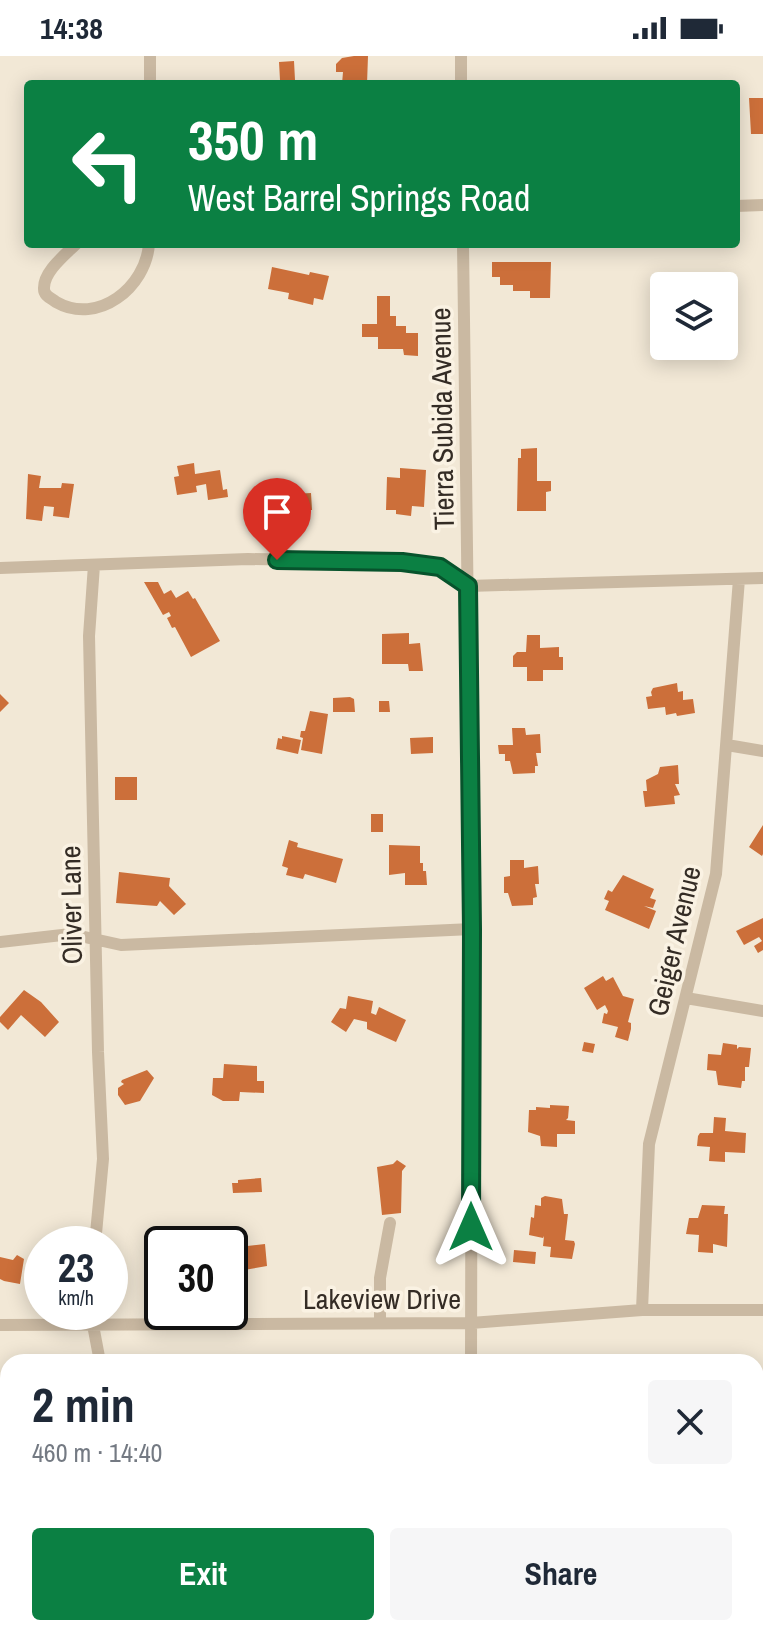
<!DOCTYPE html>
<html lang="en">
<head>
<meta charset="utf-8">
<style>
  body { margin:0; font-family:"Archivo Narrow",sans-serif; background:#f6f6f7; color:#1f2937; height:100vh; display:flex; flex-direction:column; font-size:30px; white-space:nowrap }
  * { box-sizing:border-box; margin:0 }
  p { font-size:26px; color:#747a83 }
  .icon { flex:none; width:44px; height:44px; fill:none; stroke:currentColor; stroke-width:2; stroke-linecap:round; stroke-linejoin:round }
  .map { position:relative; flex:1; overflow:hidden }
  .details { position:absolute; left:0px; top:1298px; width:764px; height:282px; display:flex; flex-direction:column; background:#fff; border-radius:24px 24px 0 0; box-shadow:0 4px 20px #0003 }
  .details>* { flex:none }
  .top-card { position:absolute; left:24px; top:24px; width:716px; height:168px; border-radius:8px; box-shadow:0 4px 20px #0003; background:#0b8043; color:#fff; overflow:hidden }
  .buttons { position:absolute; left:650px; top:216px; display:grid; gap:16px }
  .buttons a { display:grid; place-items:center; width:88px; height:88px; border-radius:8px; background:#fff; box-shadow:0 4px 20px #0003; font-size:40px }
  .speed { position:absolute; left:24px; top:1170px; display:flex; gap:16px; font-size:40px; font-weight:700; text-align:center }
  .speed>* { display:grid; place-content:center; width:104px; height:104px; border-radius:50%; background:#fff; box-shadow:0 4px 20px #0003; line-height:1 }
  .speed small { font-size:20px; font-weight:400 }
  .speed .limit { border:4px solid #111; border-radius:12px; background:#fff; color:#111 }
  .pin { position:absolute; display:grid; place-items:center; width:68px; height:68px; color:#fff; margin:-82px -34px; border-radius:50% 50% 50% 0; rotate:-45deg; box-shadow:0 0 8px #0007 }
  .pin .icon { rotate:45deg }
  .me { position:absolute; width:88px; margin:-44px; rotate:0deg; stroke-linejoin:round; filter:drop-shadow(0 0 6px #0008) }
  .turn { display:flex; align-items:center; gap:28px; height:168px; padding:0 32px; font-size:36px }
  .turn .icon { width:104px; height:104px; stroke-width:2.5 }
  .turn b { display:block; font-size:56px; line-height:68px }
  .round { display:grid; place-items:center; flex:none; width:84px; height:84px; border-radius:8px; background:#f6f6f7 }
  .overview { display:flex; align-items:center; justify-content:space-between; height:136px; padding:0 32px }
  h1 { font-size:48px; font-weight:700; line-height:60px }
  .cta { display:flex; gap:16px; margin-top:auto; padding:16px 32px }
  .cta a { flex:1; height:92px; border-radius:8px; background:#0b8043; color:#fff; font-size:32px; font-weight:700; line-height:92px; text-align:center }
  .cta a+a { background:#f6f6f7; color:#1f2937 }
  .status { display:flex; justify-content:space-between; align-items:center; height:56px; padding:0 40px; background:#fff; direction:ltr }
  .status svg { height:22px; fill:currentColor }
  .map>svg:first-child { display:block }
  .building { fill:#cc6f3a }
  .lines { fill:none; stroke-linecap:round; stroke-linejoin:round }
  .minor { stroke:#cab9a2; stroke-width:12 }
  .route-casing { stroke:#07532c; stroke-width:20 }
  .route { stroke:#0b8043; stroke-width:14 }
  .labels { text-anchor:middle; stroke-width:7; stroke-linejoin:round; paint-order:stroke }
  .street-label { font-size:28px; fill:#342c25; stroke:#faf2e3 }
</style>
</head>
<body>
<div class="status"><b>14:38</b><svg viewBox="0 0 49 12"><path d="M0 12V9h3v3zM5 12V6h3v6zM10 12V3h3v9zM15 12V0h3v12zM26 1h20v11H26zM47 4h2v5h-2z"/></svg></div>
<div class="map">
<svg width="763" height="1579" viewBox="0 0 763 1579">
  <rect width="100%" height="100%" fill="#f2e8d6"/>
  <path class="building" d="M354,0H368L367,28H342L343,16H336V8L342,2Z
    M294,5L295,24H280L279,6Z
    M749,42H763V78H751Z
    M492,206H551L550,242H530V235H513V229H500V221H492Z
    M272,211L309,219L310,216L329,220L323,244L314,242L313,249L288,243L289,237L268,233Z
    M377,240H390V260H396V270H406V277H418V300L404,299L403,293H378V281H362V268H377Z
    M537,392V425H551V435L546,436V455H517L518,402H521V393Z
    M194,407L195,418L220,414L223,434L227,433L228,441L208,444L206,428L196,430L197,436L177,439L174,421L179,420L177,410Z
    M400,412L426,414L424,451L412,450L411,460L396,458V454H386L387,421L400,422Z
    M28,418L41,420L39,432H61L62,427L74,428L69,462L53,460L54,451L44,450L42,465L26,463Z
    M293,429L294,438L311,437L312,454H295V462L264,464L263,431Z
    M144,526H158L164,538L171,534L176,542L188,535L193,543L195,542L220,585L191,601L175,571L172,572L167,562L171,560L169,556L163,559Z
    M409,577V588L420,587L423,615H409L408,608H382V578Z
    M527,579H540V592L559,591V601H563V614H543V625H527V611H513V600L517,596H526Z
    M677,627L678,636L683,635V644L693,643L695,657L677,660L676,657L666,659L665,651L648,653L646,641L652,640L651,636L653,632Z
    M0,638L9,647L0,656Z
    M350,641L354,643L355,656H333V642Z
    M379,645H389L390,656H379Z
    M310,655L328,658L322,698L301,694L303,682L300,681L301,675H305Z
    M512,672H525L526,679L540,678L541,697H536L538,710H535V717L513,718L510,705H505V698H499L498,689H513Z
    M282,680L301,684L298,698L276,693L278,682L282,683Z
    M433,681V697L411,698L410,682Z
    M678,709L679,728H675L680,739L674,740L675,748L645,751L643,735H647L646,724L658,718L660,711Z
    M115,721H137V744H115Z
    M371,758H383V776H371Z
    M763,769V798L762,800L749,791Z
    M289,784L298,787L297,791L343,803L336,827L305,818L303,823L286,819L288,812L282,810Z
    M389,789L420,790V807H423V815H426L427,829H405V817L389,819Z
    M510,804H524V812L538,810L539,828H535L537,841L533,842V849L512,850L508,837H504V821L510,820Z
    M119,816L170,822L169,830L186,848L174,859L160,845L157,850L116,847Z
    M623,819L654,833L650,842L656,844L653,852L644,850L656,855L649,873L605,854L609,845L604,843L608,834L612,836Z
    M763,862V894L758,897L754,890L762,885L759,881L744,889L736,875Z
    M603,920L606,925L613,921L623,940L634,943L628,966L631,967V973L628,985L615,981L618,971L602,967L604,957L607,958L608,955L605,949L597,954L584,932Z
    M24,934L41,946L59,966L45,981L21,959L8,974L0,966V961Z
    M348,940L373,945L371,957L376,959L379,951L406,964L396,986L367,973V966L354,963L346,976L331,966L340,952L346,953Z
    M584,986L595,988L593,997L582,995Z
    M723,987L737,989V993L739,991L751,992L749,1011H745V1025H742L741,1032L718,1029L716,1015L707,1014L708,998L721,999Z
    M224,1008L257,1010V1025H264V1037L240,1036L239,1045H223L212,1039L213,1022H223Z
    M147,1014L154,1022L140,1045L125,1049L118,1039V1032L124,1028L121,1026L122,1024Z
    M550,1049L569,1050L568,1062L566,1064L575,1065V1078H557V1091L541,1090L540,1080L528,1076L529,1054H536V1051L550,1052Z
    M714,1061L726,1062L725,1075L746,1077L745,1097L725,1096V1106L709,1105L710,1091L697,1090L698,1080L700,1077H713Z
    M397,1104L406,1110L402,1115L401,1157L382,1159L377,1111L393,1108Z
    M261,1122L262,1136L233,1137L232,1127H238V1124Z
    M545,1140L562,1143L564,1158H568L565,1184L574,1185L575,1188L572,1203L550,1201L551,1191L543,1190L544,1180L543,1182L529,1179L531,1161L534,1162L535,1149L541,1150V1142Z
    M702,1149L725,1150L724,1158H728L727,1191L713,1188V1197L698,1196L699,1179L686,1178L689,1162H698Z
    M265,1188L267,1210L238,1215L237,1212L230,1216V1192Z
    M514,1194L536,1196L535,1208L513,1206Z
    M17,1199L24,1203L20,1228L4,1225L0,1223V1201L13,1204Z"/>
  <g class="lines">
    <path class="minor" d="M150,0V28
      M461,0V28
      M736,150L763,149
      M76,188C65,199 43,216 44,233C44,240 51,242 56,246C98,270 146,231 149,188
      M463,188L472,873L471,1306
      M94,509L89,580L98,996L103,1103L95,1188
      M0,512L248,503L402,506L440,511L468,530L763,522
      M727,689L763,695
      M0,886L71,878L121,889L472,873
      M686,942L763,955
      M642,1254L649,1088L716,818L739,523
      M93,1256V1269L100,1306
      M380,1267V1222L390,1167
      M0,1269L471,1267L642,1254H763
      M474,1579L475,1572"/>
  </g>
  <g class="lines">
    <defs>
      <path id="route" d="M277,504L402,506L440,511L468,530L472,873L471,1171"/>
    </defs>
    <use href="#route" class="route-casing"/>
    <use href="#route" class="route"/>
  </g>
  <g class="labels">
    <g class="street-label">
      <text transform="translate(442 363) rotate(-91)" y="10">Tierra Subida Avenue</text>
      <text transform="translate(71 849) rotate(-91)" y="10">Oliver Lane</text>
      <text transform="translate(674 885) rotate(-77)" y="10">Geiger Avenue</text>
      <text x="382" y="1253">Lakeview Drive</text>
    </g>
  </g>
</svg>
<div class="buttons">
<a><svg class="icon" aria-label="layers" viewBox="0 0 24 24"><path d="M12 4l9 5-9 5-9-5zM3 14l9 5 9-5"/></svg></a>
</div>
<div class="speed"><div>23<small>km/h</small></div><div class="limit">30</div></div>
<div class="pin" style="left:277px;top:504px;background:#d93025"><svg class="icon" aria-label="arrive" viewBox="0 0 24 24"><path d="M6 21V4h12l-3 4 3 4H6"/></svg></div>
<svg class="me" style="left:471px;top:1171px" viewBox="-20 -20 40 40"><path d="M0-17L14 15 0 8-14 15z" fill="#0b8043" stroke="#fff" stroke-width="4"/></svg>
<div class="top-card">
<div class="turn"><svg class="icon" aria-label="left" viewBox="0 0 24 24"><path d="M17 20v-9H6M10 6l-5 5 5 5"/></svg><div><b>350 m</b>West Barrel Springs Road</div></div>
</div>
<section class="details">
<div class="overview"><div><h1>2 min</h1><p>460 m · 14:40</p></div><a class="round"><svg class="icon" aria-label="close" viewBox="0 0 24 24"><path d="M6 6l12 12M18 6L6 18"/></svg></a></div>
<div class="cta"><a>Exit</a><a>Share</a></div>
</section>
</div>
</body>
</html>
